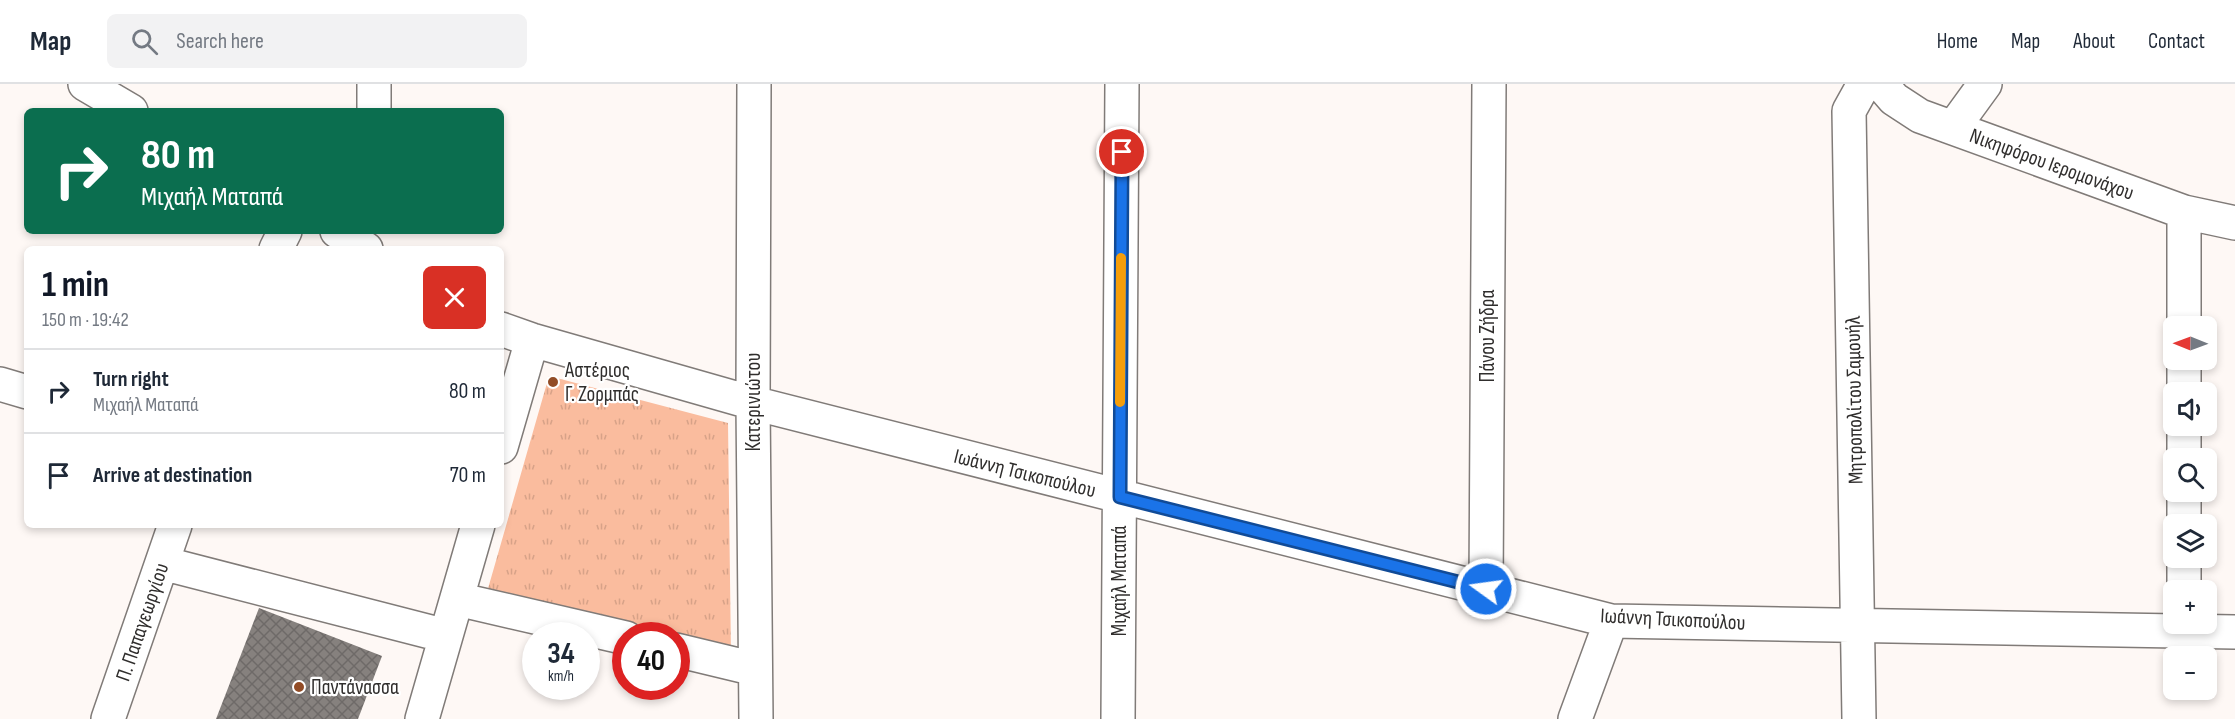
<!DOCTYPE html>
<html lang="en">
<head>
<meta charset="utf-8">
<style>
  body { margin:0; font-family:"Sofia Sans Condensed",sans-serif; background:#f2f2f3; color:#1f2937; height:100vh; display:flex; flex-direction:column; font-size:22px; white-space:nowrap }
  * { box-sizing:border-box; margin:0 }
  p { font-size:20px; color:#747a83 }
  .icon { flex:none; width:33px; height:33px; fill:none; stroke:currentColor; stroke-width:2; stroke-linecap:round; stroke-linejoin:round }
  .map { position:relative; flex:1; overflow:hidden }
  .side { position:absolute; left:24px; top:162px; width:480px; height:282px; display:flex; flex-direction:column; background:#fff; border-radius:9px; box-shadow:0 3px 9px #0003 }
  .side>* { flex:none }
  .banner { position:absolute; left:24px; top:24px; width:480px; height:126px; border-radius:9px; box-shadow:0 3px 9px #0003; background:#0b6e4f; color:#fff; overflow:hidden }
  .needle { width:39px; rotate:271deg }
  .buttons { position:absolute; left:2163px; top:232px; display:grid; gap:12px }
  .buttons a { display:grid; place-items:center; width:54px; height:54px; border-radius:9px; background:#fff; box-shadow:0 3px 9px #0003; font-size:30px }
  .speed { position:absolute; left:522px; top:538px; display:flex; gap:12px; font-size:30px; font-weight:700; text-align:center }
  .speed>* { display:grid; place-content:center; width:78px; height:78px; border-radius:50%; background:#fff; box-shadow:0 3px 9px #0003; line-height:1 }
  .speed small { font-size:15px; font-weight:400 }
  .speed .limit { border:9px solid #d22; background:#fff; color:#111 }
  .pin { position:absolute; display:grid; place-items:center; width:51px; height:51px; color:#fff; margin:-26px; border:3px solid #fff; border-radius:50%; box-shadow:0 2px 6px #0007 }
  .me { position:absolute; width:66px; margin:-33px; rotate:284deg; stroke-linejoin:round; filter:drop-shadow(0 0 4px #0008) }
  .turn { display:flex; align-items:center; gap:21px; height:126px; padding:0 18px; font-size:27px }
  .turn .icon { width:78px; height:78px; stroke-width:2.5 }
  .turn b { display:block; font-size:42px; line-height:51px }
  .round { display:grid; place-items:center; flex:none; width:63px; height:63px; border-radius:9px; background:#f2f2f3 }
  .summary { display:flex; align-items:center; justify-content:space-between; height:102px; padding:0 18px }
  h1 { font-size:36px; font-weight:700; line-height:45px; color:#111827 }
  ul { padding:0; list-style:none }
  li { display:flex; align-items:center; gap:18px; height:84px; padding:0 18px; border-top:2px solid #e0e1e3 }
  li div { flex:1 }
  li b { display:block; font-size:22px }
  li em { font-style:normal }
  header { display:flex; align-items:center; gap:36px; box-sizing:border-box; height:84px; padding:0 30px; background:#fff; border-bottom:2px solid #e0e1e3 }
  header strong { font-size:28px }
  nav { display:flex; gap:33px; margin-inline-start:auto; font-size:21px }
  .search { width:420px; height:54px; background:#f2f2f3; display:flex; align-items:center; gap:15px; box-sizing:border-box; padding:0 21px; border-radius:9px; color:#747a83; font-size:22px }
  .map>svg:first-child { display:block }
  .grass { fill:url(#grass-tufts) }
  .building { fill:url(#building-cross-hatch) }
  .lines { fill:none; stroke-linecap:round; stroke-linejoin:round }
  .minor-casing { stroke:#807b78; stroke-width:36 }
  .minor { stroke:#fff; stroke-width:33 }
  .route-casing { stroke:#114b97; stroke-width:15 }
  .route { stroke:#1a73e8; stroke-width:10 }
  .slow { stroke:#f59e0b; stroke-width:10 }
  .poi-dot { fill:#924c26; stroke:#fff; stroke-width:2 }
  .labels { text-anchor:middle; stroke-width:4.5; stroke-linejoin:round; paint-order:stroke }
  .street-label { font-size:21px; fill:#302e2d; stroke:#fff }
  .poi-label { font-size:21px; fill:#302e2d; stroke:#fff; text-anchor:start }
</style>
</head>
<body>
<header>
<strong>Map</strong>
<div class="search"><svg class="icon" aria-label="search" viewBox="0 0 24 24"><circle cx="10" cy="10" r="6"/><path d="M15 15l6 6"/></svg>Search here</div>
<nav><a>Home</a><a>Map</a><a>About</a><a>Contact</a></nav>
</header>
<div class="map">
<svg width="2235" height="635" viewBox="0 0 2235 635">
  <defs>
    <pattern id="grass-tufts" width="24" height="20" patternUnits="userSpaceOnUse" patternTransform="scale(1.5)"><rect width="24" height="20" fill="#fabc9e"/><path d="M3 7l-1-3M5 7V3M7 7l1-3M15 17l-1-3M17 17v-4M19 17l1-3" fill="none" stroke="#d7a288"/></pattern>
    <pattern id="building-cross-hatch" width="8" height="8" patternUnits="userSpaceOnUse" patternTransform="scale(1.5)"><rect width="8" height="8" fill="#86817e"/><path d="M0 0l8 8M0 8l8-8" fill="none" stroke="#6e6a68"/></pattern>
  </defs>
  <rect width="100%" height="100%" fill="#fef8f5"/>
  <path class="grass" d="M549,292L728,339L731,572L676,552H643L485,515Z"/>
  <path class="building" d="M259,524L382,572L358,635H216Z"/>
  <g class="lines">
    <defs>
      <path id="minor" d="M85,0L131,27
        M374,0V27
        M754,0L753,319L756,635
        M1881,0L1894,15L1920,32L2184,128L2235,139
        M1953,44L1985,0
        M337,147L366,165
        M276,165L285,147
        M2184,243V128
        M501,245L532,256L753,319L1611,537L2235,548
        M2184,276V309
        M0,300L27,308
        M2184,342V375
        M501,363L532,256
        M2184,408V441
        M2184,474V507
        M162,479L446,552
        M1486,505L1489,0
        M457,515L626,554
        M676,566L755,585
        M108,635L175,441
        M422,635L478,441
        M1118,635L1122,0
        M1575,635L1611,537
        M1859,635L1849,27L1864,0"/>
    </defs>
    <use href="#minor" class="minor-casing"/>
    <use href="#minor" class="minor"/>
  </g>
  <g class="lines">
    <defs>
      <path id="route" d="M1122,68L1120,413L1486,505"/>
    </defs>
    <use href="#route" class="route-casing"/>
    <use href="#route" class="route"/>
    <path class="slow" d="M1120,318L1121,174"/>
  </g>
  <g class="poi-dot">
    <circle cx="553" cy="298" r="6"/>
    <circle cx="299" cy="603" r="6"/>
  </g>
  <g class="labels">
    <g class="street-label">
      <text transform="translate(2052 80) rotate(20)" y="7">Νικηφόρου Ιερομονάχου</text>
      <text transform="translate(1487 252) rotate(-90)" y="7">Πάνου Ζήδρα</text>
      <text transform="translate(1854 316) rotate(-91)" y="7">Μητροπολίτου Σαμουήλ</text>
      <text transform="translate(753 318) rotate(-90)" y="7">Κατερινιώτου</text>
      <text transform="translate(1025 389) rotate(14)" y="7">Ιωάννη Τσικοπούλου</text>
      <text transform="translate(1119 497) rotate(-90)" y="7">Μιχαήλ Ματαπά</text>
      <text transform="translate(1673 535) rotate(3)" y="7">Ιωάννη Τσικοπούλου</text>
      <text transform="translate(142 538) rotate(-71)" y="7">Π. Παπαγεωργίου</text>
    </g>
    <g class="poi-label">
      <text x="565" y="293">Αστέριος<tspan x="565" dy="24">Γ. Ζορμπάς</tspan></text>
      <text x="311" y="610">Παντάνασσα</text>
    </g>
  </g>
</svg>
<div class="buttons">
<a><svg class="needle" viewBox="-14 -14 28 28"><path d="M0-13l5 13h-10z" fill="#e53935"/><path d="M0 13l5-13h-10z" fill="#747a83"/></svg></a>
<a><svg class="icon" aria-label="sound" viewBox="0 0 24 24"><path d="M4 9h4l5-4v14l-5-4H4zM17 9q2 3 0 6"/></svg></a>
<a><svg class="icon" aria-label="search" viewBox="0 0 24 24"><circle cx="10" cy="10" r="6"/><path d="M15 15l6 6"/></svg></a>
<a><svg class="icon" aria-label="layers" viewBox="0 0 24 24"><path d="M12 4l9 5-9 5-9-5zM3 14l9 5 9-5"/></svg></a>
<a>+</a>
<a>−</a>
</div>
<div class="speed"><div>34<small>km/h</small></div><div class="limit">40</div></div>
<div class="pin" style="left:1122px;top:68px;background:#d93025"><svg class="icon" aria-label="arrive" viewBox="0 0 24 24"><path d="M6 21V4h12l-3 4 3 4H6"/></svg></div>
<svg class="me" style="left:1486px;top:505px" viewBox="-20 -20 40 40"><circle r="17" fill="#1a73e8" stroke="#fff" stroke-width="3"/><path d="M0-11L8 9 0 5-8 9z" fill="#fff"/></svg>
<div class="banner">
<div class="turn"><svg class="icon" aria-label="right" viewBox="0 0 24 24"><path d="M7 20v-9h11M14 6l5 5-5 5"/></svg><div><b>80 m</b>Μιχαήλ Ματαπά</div></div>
</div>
<section class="side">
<div class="summary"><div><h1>1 min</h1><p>150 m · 19:42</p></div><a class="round" style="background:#d93025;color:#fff"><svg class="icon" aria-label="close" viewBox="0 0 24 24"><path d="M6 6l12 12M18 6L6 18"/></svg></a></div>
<ul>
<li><svg class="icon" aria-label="right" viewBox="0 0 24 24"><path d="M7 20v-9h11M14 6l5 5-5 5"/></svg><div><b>Turn right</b><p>Μιχαήλ Ματαπά</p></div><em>80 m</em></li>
<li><svg class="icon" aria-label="arrive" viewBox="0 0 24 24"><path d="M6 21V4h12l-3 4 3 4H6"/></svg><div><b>Arrive at destination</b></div><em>70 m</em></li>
</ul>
</section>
</div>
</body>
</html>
